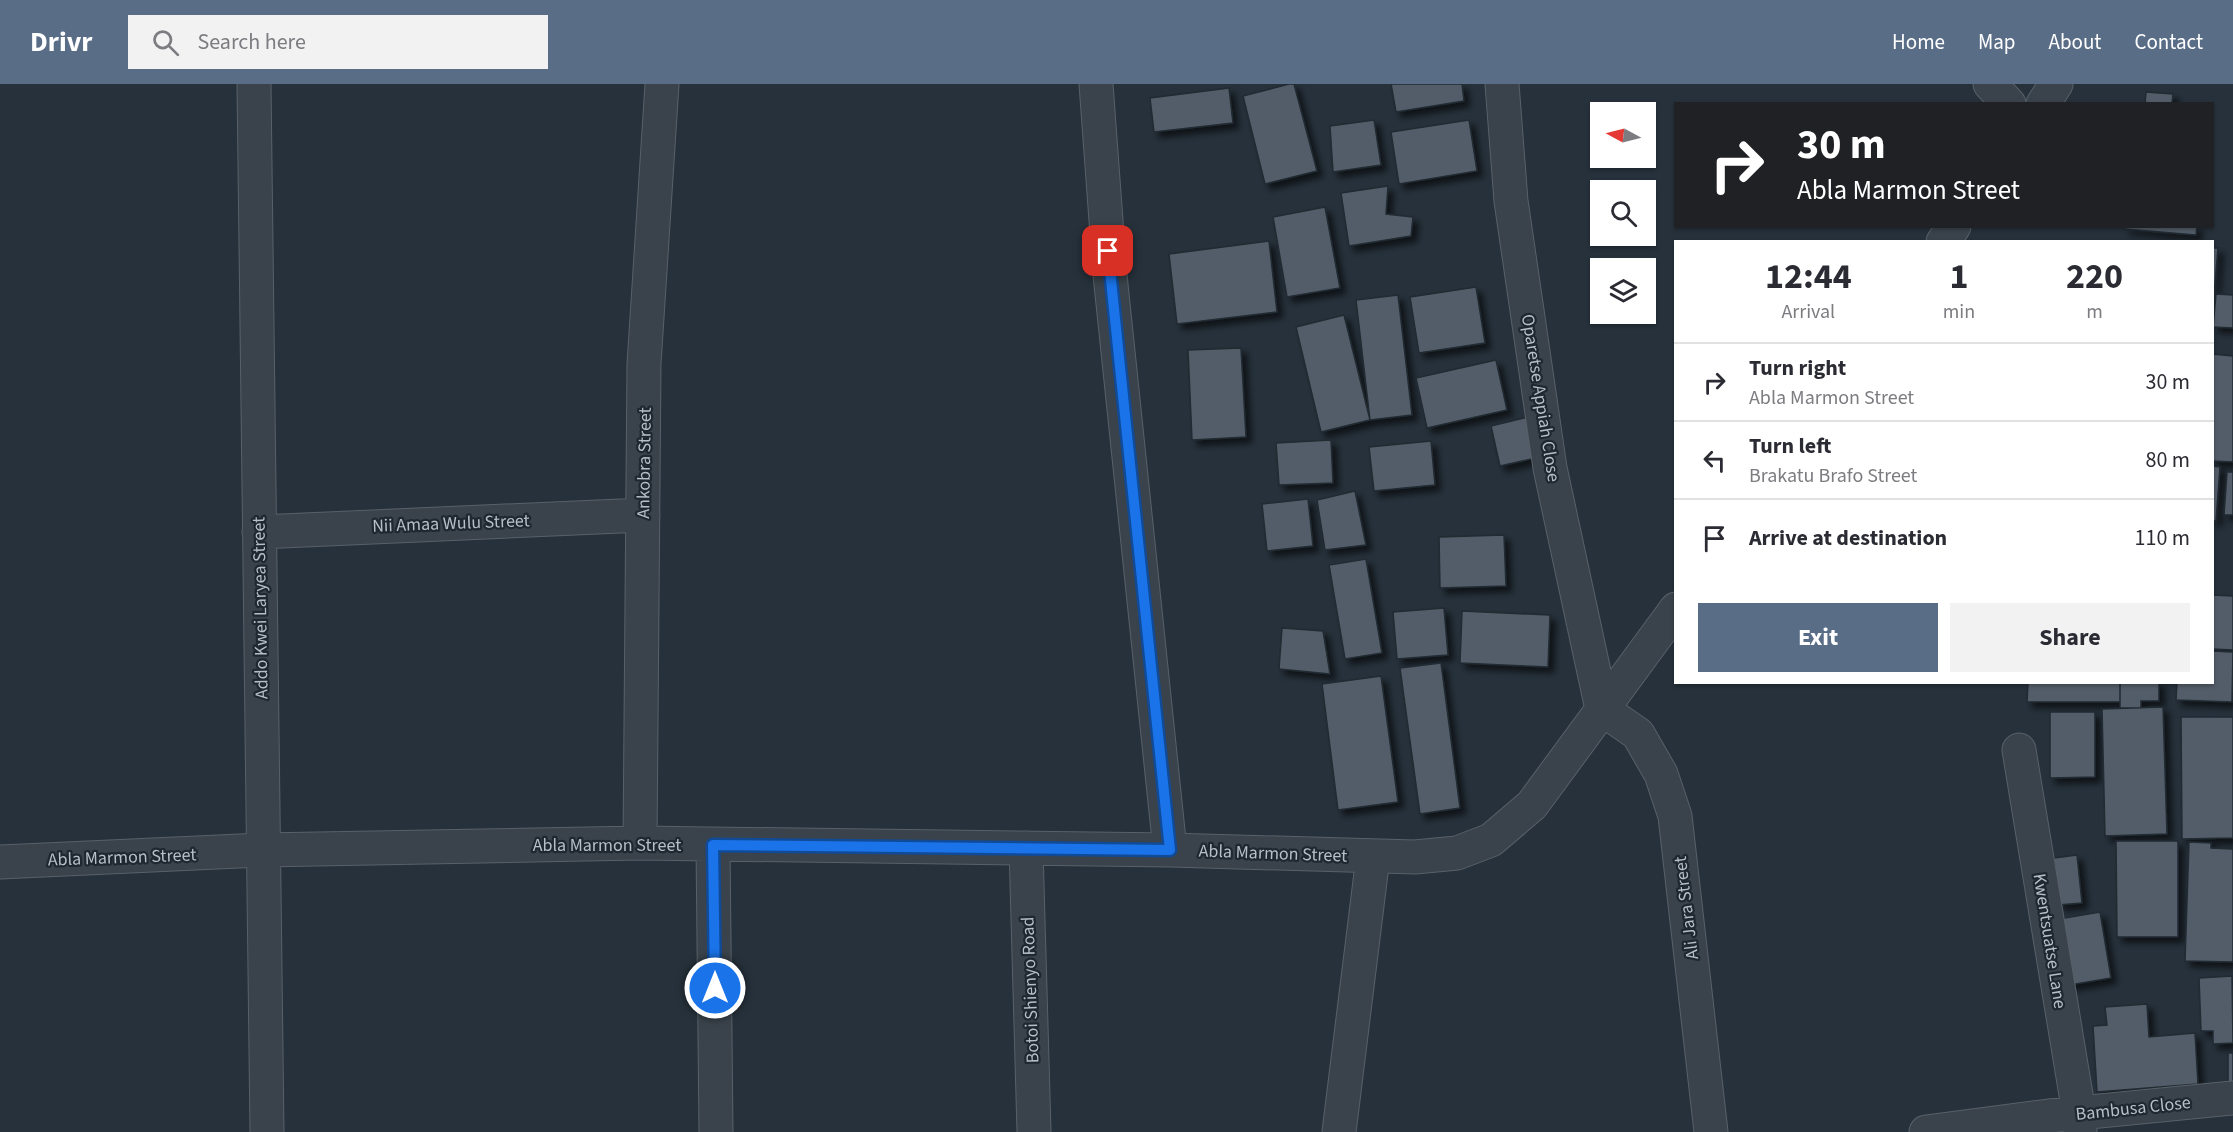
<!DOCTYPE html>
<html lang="en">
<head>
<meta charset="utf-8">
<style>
  body { margin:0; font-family:"Source Sans 3",sans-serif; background:#f2f2f3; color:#2b2b33; height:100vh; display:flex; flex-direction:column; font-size:22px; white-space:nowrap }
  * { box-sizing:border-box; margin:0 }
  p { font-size:20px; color:#7c7c81 }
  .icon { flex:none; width:33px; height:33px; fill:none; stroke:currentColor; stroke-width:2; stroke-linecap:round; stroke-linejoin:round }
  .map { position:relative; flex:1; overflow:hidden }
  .panel { position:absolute; left:1674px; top:156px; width:540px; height:444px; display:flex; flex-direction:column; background:#fff; border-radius:0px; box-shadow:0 2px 4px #0004 }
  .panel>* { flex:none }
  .guide { position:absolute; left:1674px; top:18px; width:540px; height:126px; border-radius:0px; box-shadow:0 2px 4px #0004; background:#202124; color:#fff; overflow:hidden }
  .needle { width:39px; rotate:277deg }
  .controls { position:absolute; left:1590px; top:18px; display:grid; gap:12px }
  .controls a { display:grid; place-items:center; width:66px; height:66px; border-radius:0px; background:#fff; box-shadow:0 2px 4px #0004; font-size:30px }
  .pin { position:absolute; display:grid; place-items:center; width:51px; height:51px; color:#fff; margin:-26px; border-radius:12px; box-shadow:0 3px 9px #0006 }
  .me { position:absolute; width:66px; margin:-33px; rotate:0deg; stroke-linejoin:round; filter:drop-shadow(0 0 4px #0008) }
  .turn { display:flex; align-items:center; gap:21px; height:126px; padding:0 24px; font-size:27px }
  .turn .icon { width:78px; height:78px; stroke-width:2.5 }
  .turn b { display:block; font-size:42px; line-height:51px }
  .eta { display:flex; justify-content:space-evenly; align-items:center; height:102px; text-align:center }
  .eta b { font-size:36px; font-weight:700; line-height:42px }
  .action { display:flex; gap:12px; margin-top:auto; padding:12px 24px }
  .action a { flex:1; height:69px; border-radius:0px; background:#5a6d87; color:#fff; font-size:24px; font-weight:700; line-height:69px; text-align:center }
  .action a+a { background:#f2f2f3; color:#2b2b33 }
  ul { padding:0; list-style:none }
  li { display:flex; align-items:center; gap:18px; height:78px; padding:0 24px; border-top:2px solid #e1e1e2 }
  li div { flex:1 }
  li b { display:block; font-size:22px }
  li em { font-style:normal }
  header { display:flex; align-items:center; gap:36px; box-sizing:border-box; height:84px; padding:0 30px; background:#5a6d87; color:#fff }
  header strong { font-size:28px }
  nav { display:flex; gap:33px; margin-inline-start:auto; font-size:21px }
  .search { width:420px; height:54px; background:#f2f2f3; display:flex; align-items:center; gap:15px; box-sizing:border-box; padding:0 21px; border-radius:0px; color:#7c7c81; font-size:22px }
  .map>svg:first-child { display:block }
  .building { fill:#525d69; stroke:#212a32; stroke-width:1.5; filter:url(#shadow) }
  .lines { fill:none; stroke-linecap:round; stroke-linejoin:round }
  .minor-casing { stroke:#586169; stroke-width:35 }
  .minor { stroke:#3a434b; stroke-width:33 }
  .route-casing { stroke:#114b97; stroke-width:15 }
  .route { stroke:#1a73e8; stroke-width:10 }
  .labels { text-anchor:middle; stroke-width:4.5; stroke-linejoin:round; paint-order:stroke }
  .street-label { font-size:18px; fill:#b6bec7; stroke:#1f2830 }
</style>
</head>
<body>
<header>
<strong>Drivr</strong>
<div class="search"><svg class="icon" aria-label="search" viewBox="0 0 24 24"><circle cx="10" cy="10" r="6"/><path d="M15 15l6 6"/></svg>Search here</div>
<nav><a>Home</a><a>Map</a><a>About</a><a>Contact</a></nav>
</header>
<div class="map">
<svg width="2233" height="1048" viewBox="0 0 2233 1048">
  <defs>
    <filter id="shadow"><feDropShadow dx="5.5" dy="5.5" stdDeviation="3" flood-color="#0009"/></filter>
  </defs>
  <rect width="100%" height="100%" fill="#26313b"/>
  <path class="building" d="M1289,0H1294L1317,87L1265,100L1243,12Z
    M1391,0H1462L1464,17L1396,28Z
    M1229,4L1233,39L1154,48L1150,14Z
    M2146,8L2173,10L2172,20H2145Z
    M1374,36L1381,81L1333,88L1330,42Z
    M1469,36L1477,87L1399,100L1391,48Z
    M1388,102L1386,130L1413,133L1411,152L1349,162L1341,109Z
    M1325,123L1340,204L1287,213L1273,133Z
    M2124,142H2197L2196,151L2124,145Z
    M1269,157L1277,228L1177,240L1169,170Z
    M2212,164H2218L2213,223H2212Z
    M1476,203L1485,259L1419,269L1410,213Z
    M2216,210L2233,211V244L2213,243Z
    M1398,211L1412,331L1370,336L1356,216Z
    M1344,231L1370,336L1321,348L1296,243Z
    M1241,264L1246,353L1192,356L1188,266Z
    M2212,270L2233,272V378L2212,377Z
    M1496,276L1507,326L1427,344L1416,294Z
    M1528,333L1536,374L1500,382L1491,342Z
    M1331,356L1333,399L1279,401L1276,359Z
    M1431,357L1435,401L1374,407L1369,363Z
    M2212,382L2220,383L2216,437H2212Z
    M2227,388H2233V431H2224Z
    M1355,407L1366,461L1325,466L1317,416Z
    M1308,415L1313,462L1267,467L1262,420Z
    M1504,451L1506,502L1440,504L1439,453Z
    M1366,475L1382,569L1345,575L1329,481Z
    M2212,511L2233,512V566L2212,565Z
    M1444,524L1448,571L1397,575L1393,528Z
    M1462,527L1550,531L1548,583L1460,579Z
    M1282,544L1323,547L1330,590L1279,585Z
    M2212,567L2233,568L2232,618L2176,616L2177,598H2212Z
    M1441,579L1460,724L1420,730L1400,584Z
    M1381,592L1398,718L1338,726L1322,600Z
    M2028,598H2120V618H2027Z
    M2120,598H2159V617H2141V624H2120Z
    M2163,623L2167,750L2105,752L2102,625Z
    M2050,628H2095V693L2050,694Z
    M2181,633H2233V754L2182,755Z
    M2116,757H2178V853H2117Z
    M2189,758L2211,759V764L2233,765V878L2185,877Z
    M2077,771L2082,819L2058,821L2054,774Z
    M2100,828L2111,894L2064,902L2053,836Z
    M2232,892L2233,959L2213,960V947H2201L2199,894Z
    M2147,920L2149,953L2195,949L2198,1000L2097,1008L2093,942L2107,941L2105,923Z
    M2228,969H2233V999H2228Z"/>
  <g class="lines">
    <defs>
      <path id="minor" d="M254,0L267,1048
        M1096,0L1110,191L1170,766
        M1502,0L1511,117L1550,384L1602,625L1638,650L1661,690L1675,732L1711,1048
        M1990,0L2009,20
        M2043,20L2056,0
        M1943,158L1954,142
        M259,448L643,431
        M2019,666L2079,1029L2080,1048
        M640,759L644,280L662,0
        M713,761L716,1048
        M1026,764L1034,1048
        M0,778L262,766L640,759L1170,766L1415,773L1457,769L1491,756L1532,721L1676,525
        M1339,1048L1373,773
        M1926,1048L2049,1032L2233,1014"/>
    </defs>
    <use href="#minor" class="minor-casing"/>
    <use href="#minor" class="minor"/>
  </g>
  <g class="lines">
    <defs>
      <path id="route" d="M715,904L713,761L1170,766L1108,167"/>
    </defs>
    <use href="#route" class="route-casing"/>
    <use href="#route" class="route"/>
  </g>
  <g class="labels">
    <g class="street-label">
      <text transform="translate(1541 314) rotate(81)" y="6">Oparetse Appiah Close</text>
      <text transform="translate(644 379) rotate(-89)" y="6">Ankobra Street</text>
      <text transform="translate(451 439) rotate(-2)" y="6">Nii Amaa Wulu Street</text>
      <text transform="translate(260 524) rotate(-91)" y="6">Addo Kwei Laryea Street</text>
      <text x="607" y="767">Abla Marmon Street</text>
      <text transform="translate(1273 769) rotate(2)" y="6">Abla Marmon Street</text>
      <text transform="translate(122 773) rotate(-2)" y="6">Abla Marmon Street</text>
      <text transform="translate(1686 824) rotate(-97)" y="6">Ali Jara Street</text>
      <text transform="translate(2050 857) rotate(81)" y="6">Kwentsuatse Lane</text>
      <text transform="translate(1030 906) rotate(-92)" y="6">Botoi Shienyo Road</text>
      <text transform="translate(2133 1024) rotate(-6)" y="6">Bambusa Close</text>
    </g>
  </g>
</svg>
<div class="controls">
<a><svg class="needle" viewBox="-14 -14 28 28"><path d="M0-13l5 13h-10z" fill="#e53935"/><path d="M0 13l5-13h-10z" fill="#7c7c81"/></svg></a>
<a><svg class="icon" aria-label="search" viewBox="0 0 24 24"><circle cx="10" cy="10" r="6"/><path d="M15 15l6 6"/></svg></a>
<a><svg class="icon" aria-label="layers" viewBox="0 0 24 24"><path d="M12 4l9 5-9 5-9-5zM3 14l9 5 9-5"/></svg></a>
</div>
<div class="pin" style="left:1108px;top:167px;background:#d93025"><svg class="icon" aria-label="arrive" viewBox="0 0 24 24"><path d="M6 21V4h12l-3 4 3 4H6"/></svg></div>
<svg class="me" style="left:715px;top:904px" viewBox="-20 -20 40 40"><circle r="17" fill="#1a73e8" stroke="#fff" stroke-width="3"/><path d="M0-11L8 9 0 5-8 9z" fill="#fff"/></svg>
<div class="guide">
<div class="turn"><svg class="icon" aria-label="right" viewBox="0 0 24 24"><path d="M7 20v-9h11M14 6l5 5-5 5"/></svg><div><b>30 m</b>Abla Marmon Street</div></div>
</div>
<section class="panel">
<div class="eta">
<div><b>12:44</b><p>Arrival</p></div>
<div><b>1</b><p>min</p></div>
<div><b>220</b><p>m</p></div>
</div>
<ul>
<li><svg class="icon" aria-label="right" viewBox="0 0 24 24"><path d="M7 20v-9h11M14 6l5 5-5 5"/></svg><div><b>Turn right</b><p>Abla Marmon Street</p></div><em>30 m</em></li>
<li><svg class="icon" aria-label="left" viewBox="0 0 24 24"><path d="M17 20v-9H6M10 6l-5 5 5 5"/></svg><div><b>Turn left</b><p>Brakatu Brafo Street</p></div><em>80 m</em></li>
<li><svg class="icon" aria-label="arrive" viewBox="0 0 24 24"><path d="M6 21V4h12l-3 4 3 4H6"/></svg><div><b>Arrive at destination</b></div><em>110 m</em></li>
</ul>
<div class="action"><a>Exit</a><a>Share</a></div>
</section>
</div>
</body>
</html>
